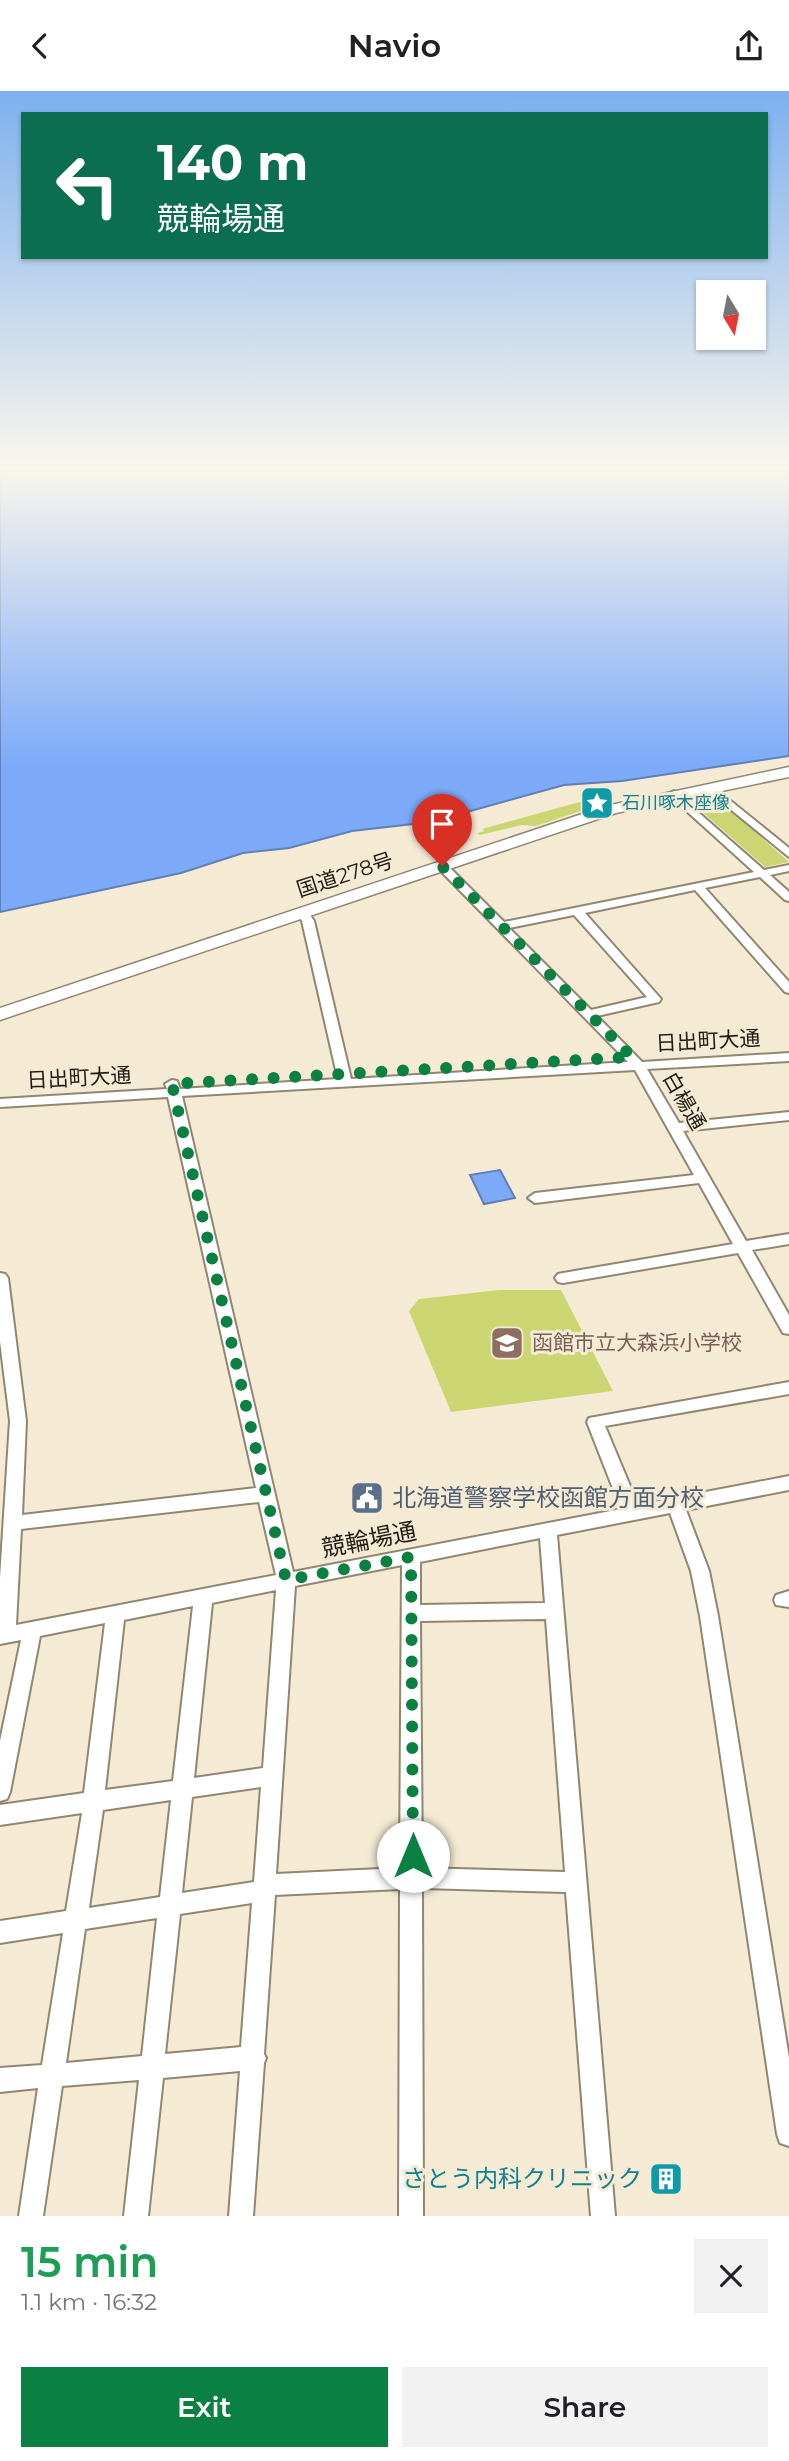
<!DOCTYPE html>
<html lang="en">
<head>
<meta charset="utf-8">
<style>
  body { margin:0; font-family:Montserrat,"Noto Sans JP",sans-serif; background:#f2f2f2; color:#202124; height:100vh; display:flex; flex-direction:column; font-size:26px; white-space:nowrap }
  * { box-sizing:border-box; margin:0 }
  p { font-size:23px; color:#757577 }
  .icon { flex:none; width:38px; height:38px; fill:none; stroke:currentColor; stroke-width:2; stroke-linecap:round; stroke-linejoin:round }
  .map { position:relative; height:2125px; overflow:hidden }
  .panel { display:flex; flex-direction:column; background:#fff; flex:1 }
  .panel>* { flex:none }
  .top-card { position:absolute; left:21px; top:21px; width:747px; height:147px; border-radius:0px; box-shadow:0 2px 5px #0004; background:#0b6e4f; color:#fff; overflow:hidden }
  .needle { width:46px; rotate:170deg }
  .controls { position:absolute; left:696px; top:189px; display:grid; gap:14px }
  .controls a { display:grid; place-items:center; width:70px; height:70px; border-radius:0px; background:#fff; box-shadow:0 2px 5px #0004; font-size:35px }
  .pin { position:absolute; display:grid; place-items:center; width:60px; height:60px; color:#fff; margin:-72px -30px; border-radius:50% 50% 50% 0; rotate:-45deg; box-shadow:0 0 7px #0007 }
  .pin .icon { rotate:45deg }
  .me { position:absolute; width:77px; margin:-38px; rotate:0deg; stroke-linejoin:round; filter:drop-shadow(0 0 5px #0008) }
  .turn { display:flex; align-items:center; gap:24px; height:147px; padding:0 21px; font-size:32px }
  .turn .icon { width:91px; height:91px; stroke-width:2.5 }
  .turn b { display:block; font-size:49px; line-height:60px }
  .round { display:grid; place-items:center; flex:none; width:74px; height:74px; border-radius:0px; background:#f2f2f2 }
  .headline { display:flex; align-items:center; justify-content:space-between; height:119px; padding:0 21px }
  h1 { font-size:42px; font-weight:600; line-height:52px; color:#1e9e55 }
  .button { display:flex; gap:14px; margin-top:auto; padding:14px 21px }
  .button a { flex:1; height:80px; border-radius:0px; background:#0b8043; color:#fff; font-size:28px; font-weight:600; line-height:80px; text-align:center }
  .button a+a { background:#f2f2f2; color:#202124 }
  header { display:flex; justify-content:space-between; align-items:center; height:91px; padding:0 21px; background:#fff; font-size:32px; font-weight:600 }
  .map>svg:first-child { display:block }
  .green { fill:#cbd672 }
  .water { fill:#7caaf9; stroke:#607fb4; stroke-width:2 }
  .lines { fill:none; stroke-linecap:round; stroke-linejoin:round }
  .minor-casing { stroke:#908773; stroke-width:4 }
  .highway-casing { stroke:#908773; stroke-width:3 }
  .minor { fill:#fff; fill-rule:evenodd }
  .highway { fill:#fff; fill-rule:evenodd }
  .route { stroke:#0b8043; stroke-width:12; stroke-dasharray:0 21.6 }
  .labels { text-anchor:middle; stroke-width:6; stroke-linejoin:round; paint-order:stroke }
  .far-culture-label { font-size:18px; fill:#0d838f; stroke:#f5ebd5; text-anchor:start }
  .street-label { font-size:21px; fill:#1f1b13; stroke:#f5ebd5 }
  .education-label { font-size:21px; fill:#785e54; stroke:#f5ebd5; text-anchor:start }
  .near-service-label { font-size:24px; fill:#4e5e75; stroke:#f5ebd5; text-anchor:start }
  .near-street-label { font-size:24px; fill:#1f1b13; stroke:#f5ebd5 }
  .near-culture-label { font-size:24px; fill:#0d838f; stroke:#f5ebd5; text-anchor:end }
</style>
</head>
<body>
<header><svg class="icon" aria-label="back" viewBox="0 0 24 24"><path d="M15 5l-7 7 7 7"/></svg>Navio<svg class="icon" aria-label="share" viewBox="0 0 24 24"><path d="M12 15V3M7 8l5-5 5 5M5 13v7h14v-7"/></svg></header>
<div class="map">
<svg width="789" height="2125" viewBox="0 0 789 2125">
  <rect width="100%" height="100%" fill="#f5ebd5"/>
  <path class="green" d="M716,706L789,771L765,776L691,711Z
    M594,707L613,709L536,735L522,734L480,744L477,742L485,740L482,738Z
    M499,1199H561L613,1300L451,1321L409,1220L419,1208Z"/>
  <path class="water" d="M0,376H789V665L622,690L564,694L431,731L352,740L289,757L243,762L181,782L0,821Z
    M500,1079L515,1107L484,1113L470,1084Z"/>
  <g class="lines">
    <defs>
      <path id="minor" d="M711,694L789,757V766L707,699L706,697Z
        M674,700L764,779L789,774V780L770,784L789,801V810L785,809L760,786L705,797L789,891V902L785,901L695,799L585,822L661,908L659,911L597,925L642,971L789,962V970L647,978L679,1032L789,1021V1029L683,1040L746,1150L789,1143V1153L752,1159L789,1224V1243L783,1242L738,1162L563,1192L558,1191L555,1187L558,1183L563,1182L733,1153L699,1092L535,1112L528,1107L535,1102L694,1084L635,979L182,1005L293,1481L621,1418L587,1331L589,1327L789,1291V1303L605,1335L638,1414L789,1385V1399L686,1419L709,1480L718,1525L789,1967V2055L780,2052L777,2043L700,1525L691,1480L670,1422L557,1444L615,2125H591L566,1801L422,1797L423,2125H399L400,1798L275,1804L264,1963L266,1967L264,1972L253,2125H229L240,1980L163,1987L148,2125H124L139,1989L62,1995L43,2125H19L38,1997L0,2001V1977L42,1974L63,1842L0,1852V1830L66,1820L82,1722L0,1734V1714L84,1702L105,1532L40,1545L10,1701L7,1708L0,1710V1650L21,1549L0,1553V1487L10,1330L0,1250V1182L5,1183L8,1187L26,1330L22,1424L256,1397L168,1006L0,1016V1008L167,998L165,993L172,989L177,990L180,998L338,988L302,830L297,821L303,818L307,819L314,830L351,988L628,971L436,775L438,773H446L504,831L754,781L670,705L669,703ZM574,824L647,906L591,919L509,837ZM259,1411L276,1484L16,1534L21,1438ZM540,1447L545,1512L420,1514V1471ZM402,1474L400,1777L276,1783L295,1495ZM276,1499L263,1677L194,1687L212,1512ZM193,1515L173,1690L105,1699L124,1529ZM546,1528L565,1781L422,1777L420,1530ZM261,1696L254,1791L182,1802L192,1706ZM171,1709L160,1806L89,1817L103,1719ZM252,1812L241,1956L165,1963L180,1823ZM157,1827L142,1965L66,1972L85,1838Z
        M789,1500V1516L776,1514L774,1509L776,1504Z"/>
      <path id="highway" d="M789,676V686L616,722L0,929V917L606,715Z"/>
    </defs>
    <use href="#minor" class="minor-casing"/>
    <use href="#highway" class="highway-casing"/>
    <use href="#minor" class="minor"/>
    <use href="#highway" class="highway"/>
  </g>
  <linearGradient id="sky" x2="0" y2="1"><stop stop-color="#7db0ef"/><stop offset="0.56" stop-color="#faf6ec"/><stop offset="1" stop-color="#faf6ec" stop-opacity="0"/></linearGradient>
  <rect width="789" height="674" fill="url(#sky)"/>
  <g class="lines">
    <path class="route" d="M413,1765L411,1466L286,1489L172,993L632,966L442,775"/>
  </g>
  <defs>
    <symbol id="sight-square" viewBox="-11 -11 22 22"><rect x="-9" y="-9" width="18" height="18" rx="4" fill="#0f9aa8" stroke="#f5ebd5"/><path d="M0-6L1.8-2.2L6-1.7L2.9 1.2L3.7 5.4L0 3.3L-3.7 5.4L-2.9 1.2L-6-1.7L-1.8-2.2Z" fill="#fff"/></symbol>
    <symbol id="school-square" viewBox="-11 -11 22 22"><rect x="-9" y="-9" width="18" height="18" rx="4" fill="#8d6e63" stroke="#f5ebd5"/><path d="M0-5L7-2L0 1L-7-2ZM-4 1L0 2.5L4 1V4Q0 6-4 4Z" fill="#fff"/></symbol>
    <symbol id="civic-square" viewBox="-11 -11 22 22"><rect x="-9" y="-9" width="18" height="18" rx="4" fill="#5c6f8a" stroke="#f5ebd5"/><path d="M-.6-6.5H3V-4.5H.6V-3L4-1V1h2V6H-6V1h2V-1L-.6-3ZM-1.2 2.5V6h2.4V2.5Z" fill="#fff"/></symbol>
    <symbol id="building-square" viewBox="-11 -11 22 22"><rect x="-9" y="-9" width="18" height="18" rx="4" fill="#0f9aa8" stroke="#f5ebd5"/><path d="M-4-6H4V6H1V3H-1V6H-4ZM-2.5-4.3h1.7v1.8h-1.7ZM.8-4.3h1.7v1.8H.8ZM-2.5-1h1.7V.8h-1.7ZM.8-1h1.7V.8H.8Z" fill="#fff"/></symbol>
  </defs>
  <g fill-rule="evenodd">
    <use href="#sight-square" x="578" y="693" width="38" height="38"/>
    <use href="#school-square" x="488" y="1233" width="38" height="38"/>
    <use href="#civic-square" x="348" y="1388" width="38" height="38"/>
    <use href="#building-square" x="647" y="2069" width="38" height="38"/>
  </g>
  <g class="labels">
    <g class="far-culture-label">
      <text x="622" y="718">石川啄木座像</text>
    </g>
    <g class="street-label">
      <text transform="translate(345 784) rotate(-18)" y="7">国道278号</text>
      <text transform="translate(708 950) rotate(-3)" y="7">日出町大通</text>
      <text transform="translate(79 987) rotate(-3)" y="7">日出町大通</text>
      <text transform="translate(684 1010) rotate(60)" y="7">白楊通</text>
    </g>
    <g class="education-label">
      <text x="532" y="1259">函館市立大森浜小学校</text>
    </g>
    <g class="near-service-label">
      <text x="392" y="1415">北海道警察学校函館方面分校</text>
    </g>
    <g class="near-street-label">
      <text transform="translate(369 1449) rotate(-11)" y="8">競輪場通</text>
    </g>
    <g class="near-culture-label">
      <text x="642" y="2096">さとう内科クリニック</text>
    </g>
  </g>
</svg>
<div class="controls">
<a><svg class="needle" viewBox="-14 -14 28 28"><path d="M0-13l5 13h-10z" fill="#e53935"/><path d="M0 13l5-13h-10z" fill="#757577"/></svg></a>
</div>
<div class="pin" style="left:442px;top:775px;background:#d93025"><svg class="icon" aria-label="arrive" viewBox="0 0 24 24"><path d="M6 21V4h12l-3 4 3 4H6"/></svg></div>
<svg class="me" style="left:413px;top:1765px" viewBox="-20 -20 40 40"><circle r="19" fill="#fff"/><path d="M0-13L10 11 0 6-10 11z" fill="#0b8043"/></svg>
<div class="top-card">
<div class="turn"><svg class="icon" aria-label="left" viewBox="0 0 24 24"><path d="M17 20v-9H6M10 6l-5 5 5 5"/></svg><div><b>140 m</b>競輪場通</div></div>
</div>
</div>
<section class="panel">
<div class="headline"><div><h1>15 min</h1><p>1.1 km · 16:32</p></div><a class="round"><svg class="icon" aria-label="close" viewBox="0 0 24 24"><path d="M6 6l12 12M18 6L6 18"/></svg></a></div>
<div class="button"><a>Exit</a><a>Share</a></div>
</section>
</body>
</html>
